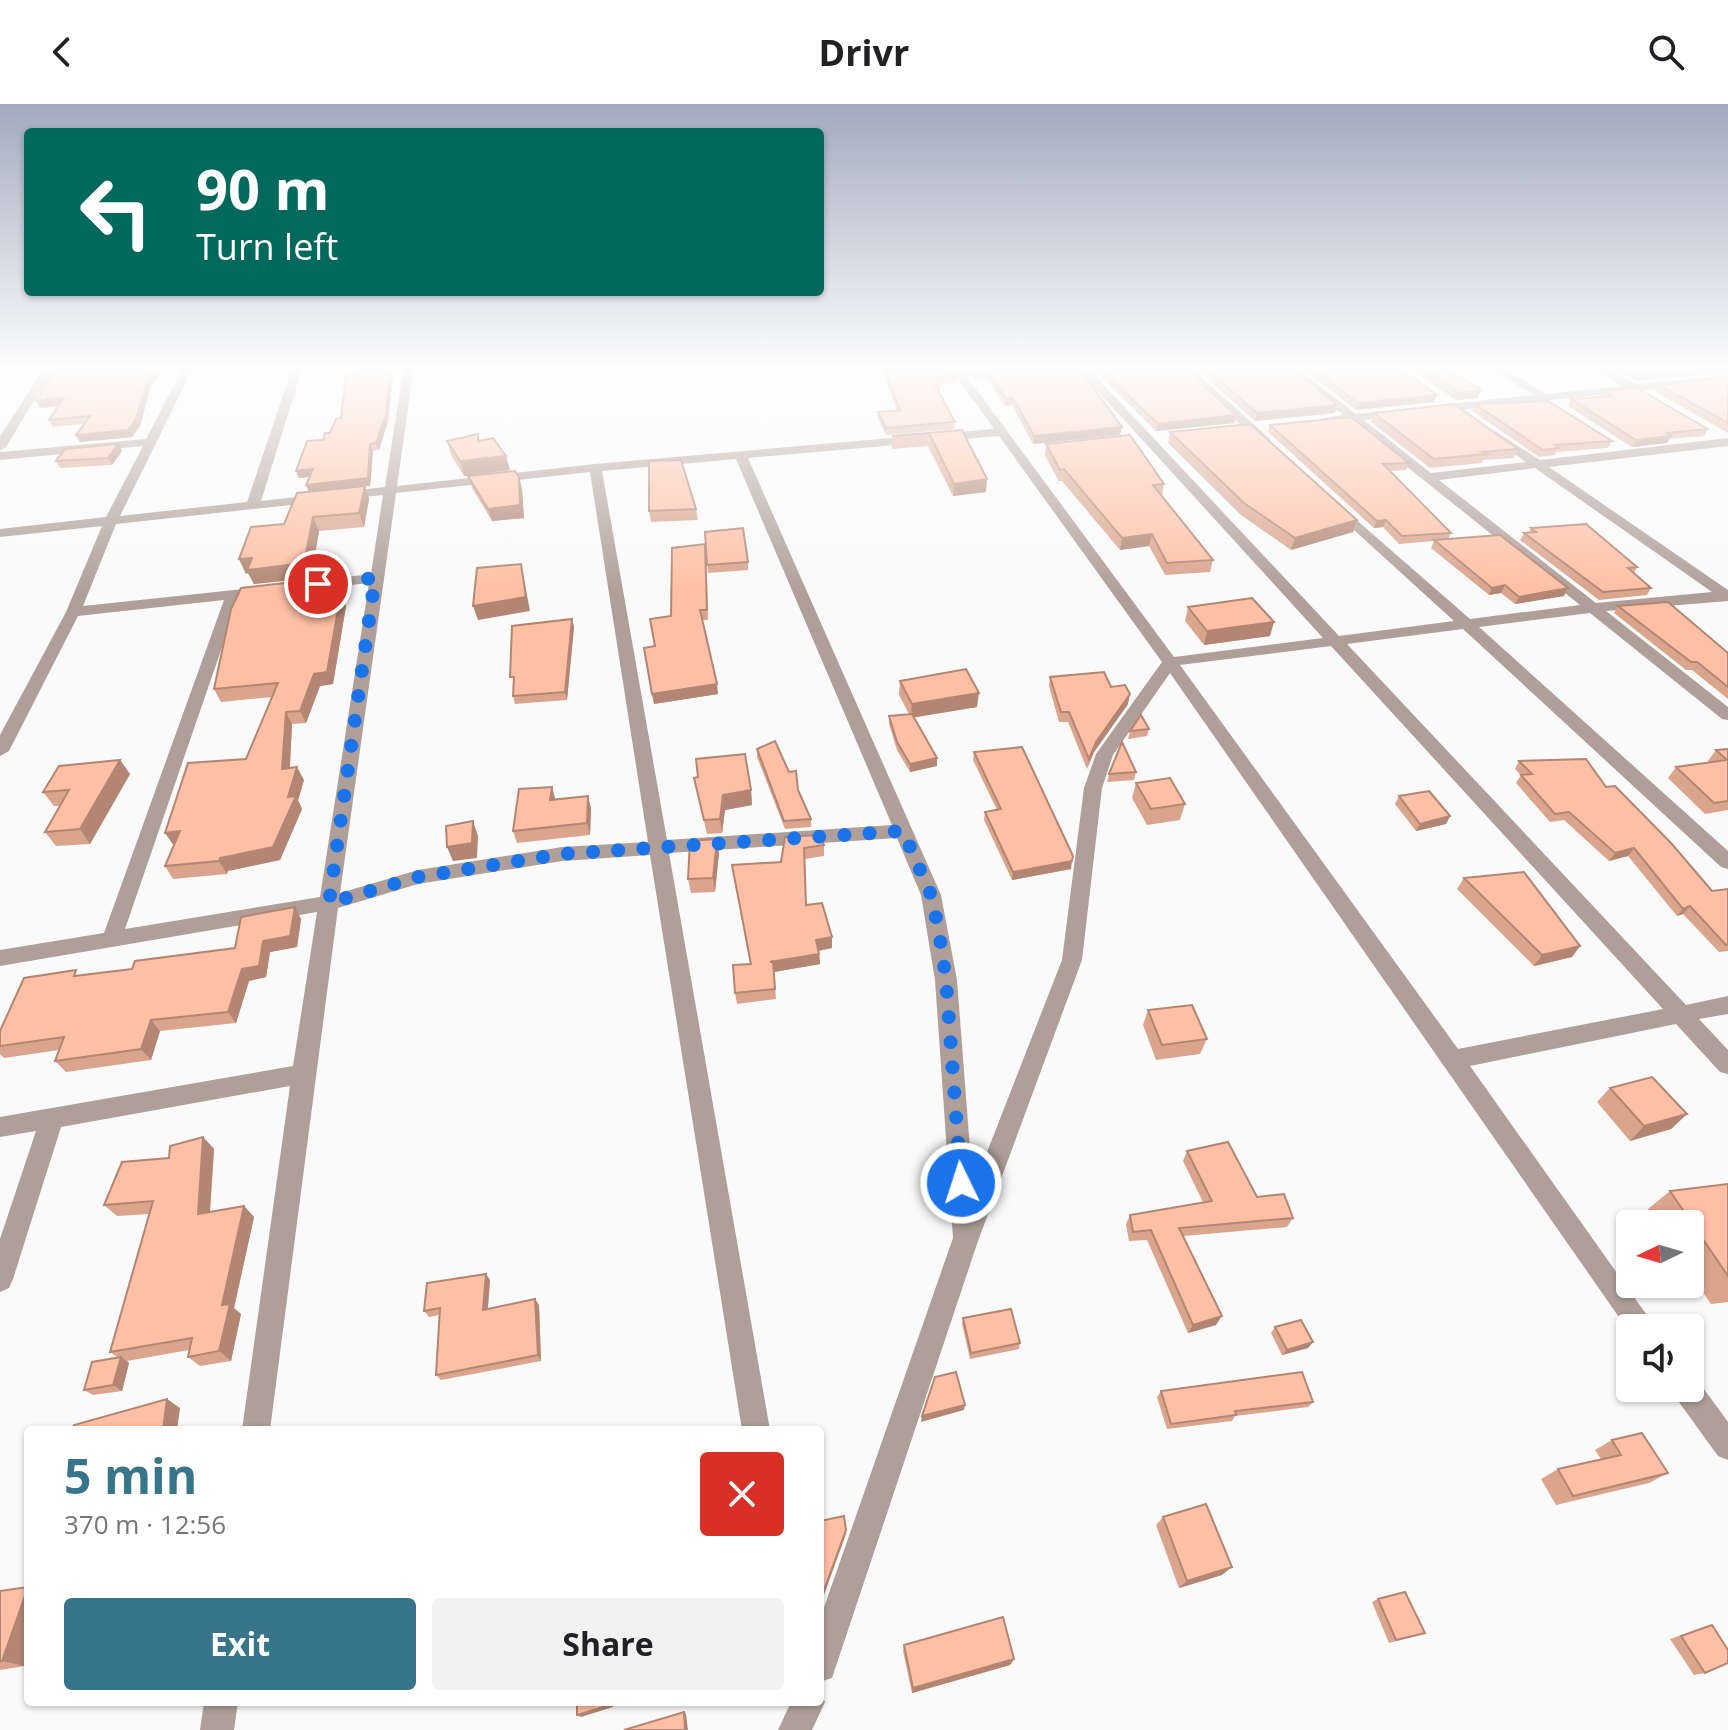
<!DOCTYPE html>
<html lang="en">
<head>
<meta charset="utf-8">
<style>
  body { margin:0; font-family:"Open Sans",sans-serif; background:#f2f2f2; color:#202124; height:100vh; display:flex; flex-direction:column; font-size:30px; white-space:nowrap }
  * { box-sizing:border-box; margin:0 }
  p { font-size:26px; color:#757577 }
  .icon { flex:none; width:44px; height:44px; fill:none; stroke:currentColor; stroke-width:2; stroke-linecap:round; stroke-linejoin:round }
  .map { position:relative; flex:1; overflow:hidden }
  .panel { position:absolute; left:24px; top:1322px; width:800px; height:280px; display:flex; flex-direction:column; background:#fff; border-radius:8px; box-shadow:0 2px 6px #0004 }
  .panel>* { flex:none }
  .hud { position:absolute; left:24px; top:24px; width:800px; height:168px; border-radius:8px; box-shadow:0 2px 6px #0004; background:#00695c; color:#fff; overflow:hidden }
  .needle { width:52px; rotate:265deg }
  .buttons { position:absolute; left:1616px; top:1106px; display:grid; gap:16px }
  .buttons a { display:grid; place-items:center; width:88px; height:88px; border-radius:8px; background:#fff; box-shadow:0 2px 6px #0004; font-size:40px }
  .pin { position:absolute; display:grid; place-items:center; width:68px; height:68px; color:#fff; margin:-34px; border:4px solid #fff; border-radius:50%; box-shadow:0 2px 8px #0007 }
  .me { position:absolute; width:88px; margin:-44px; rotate:356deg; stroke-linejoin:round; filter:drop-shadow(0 0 6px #0008) }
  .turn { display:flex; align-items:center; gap:28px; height:168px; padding:0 40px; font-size:36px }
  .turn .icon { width:104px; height:104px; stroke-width:2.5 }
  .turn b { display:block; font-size:56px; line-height:68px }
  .round { display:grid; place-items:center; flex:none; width:84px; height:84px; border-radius:8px; background:#f2f2f2 }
  .overview { display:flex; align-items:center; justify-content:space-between; height:136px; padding:0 40px }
  h1 { font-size:48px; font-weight:700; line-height:60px; color:#37758a }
  .button { display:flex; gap:16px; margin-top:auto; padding:16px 40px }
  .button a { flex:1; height:92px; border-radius:8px; background:#37758a; color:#fff; font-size:32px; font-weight:700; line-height:92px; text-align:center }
  .button a+a { background:#f2f2f2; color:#202124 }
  header { display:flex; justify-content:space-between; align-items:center; height:104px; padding:0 40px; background:#fff; font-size:36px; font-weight:700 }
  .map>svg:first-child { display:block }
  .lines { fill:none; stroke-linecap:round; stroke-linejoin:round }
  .minor { fill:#af9f98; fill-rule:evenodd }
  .wall { fill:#daa48d }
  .shaded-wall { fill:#b28673 }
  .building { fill:#febfa4; stroke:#b28673; stroke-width:2 }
  .route { stroke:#1a73e8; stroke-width:14; stroke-dasharray:0 25.2 }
</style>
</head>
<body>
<header><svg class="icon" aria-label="back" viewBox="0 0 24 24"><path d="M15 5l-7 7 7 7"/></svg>Drivr<svg class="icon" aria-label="search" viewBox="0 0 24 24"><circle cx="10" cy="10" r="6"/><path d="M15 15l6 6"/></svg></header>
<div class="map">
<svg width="1728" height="1626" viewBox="0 0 1728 1626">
  <rect width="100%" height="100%" fill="#fafafa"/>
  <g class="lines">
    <path class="minor" d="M45,262H55L6,343L0,347V333Z
      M184,262H194L120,412L247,398L293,262H303L261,397L385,383L404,262H414L397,382L595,360L994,325L949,262H959L1174,553L1323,534L1075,262H1086L1339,532L1454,517L1332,406L1330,403L1337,399L1470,515L1580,501L1351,318L1320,319V315L1343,311L1283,262H1294L1356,310L1533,291L1488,262H1500L1546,290L1622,282L1590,262H1602L1636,280L1728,271V277L1364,316L1431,369L1526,358L1491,334L1489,331L1495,327L1540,356L1728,334V342L1549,363L1728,486V497L1606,507L1728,603V616L1722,615L1590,509L1479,523L1728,747V765L1721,763L1463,525L1347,540L1686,901L1728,892V910L1699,915L1728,946V970L1720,968L1676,920L1470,962L1656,1224H1630V1229L1170,569L1113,651L1102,684L1082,856L978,1137L832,1574L820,1578V1515L953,1134L935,876L921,791L897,734L669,749L770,1326H742L650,751L562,757L418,780L338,804L270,1326H242L290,982L61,1023L13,1175L9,1184L0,1188V1135L36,1027L0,1033V1013L293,962L317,808L0,862V846L104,829L224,496L78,512L9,647L0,652V631L66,508L102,422L0,433V425L106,413L143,342L0,356V348L146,335ZM999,332L1162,558L1096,650L1084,684L1062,856L973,1084L957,876L941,791L748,354ZM736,355L892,721L667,736L602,367ZM1535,364L1712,488L1596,499L1439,376ZM590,368L648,738L562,743L418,766L340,789L396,389ZM383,391L371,470L280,481L273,485L280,489L369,479L320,793L125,825L239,494L251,489L244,485L83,502L116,420ZM1331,542L1663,905L1458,945L1180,561Z
      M1178,262H1189L1270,335V341H1262Z
      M1690,1272L1696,1274L1728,1318V1356L1718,1352L1676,1294L1672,1284H1690Z
      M820,1587L825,1598L812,1626H778L791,1598H820Z
      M204,1598H238L234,1626H200Z"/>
  </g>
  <path class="wall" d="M360,262H394L388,317L379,346L373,347L370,382H365L369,395L364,423L319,427L311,474L254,480L248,469L246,470L239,455L284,420L308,388L309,373L299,374L296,367L330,329L341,314Z
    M588,262H621L588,263Z
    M881,262H952L958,271L957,279L940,280V288H939L955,318L954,325L886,331L878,315V308L897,307Z
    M963,262H1077L1122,323L1120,331L1033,340L1012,301L1005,302L988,276L974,277Z
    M1090,262H1182L1236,311L1234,319L1156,327Z
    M1193,262H1289L1335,309L1255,317Z
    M1299,262H1396L1434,298L1356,306Z
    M1406,262H1457L1444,263L1478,294L1456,296Z
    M1605,262H1728V269L1637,277Z
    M1728,273V329L1656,288L1659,281Z
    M150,285L140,322L132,333L80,338L76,331L84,320L53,323L49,316L58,302L40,304Z
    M1605,287L1708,325L1704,332L1669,335L1667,339L1632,343L1568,302L1571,295L1602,293Z
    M1475,300L1612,337L1608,344L1556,348L1555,351L1539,353L1472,307Z
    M1374,309L1518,345L1514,354L1483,356L1482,359L1430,364L1371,318Z
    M1270,321L1409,359L1406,366L1390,367L1451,429L1448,435L1564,492L1515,500L1501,489L1489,491L1431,444L1434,437L1399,440L1383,423L1374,424L1268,328Z
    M962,326L986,388L953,392L928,342L892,345V332Z
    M1170,328L1357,416L1353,428L1291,446L1241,411L1168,339Z
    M447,337L510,366L464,372L451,351Z
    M118,340L122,347L112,361L60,364L56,357Z
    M1046,340L1164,380L1162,392L1213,456L1210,468L1165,471L1149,442L1120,446L1062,377H1059L1045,352Z
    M468,372L519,373L522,385L524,414L492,417L472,384Z
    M696,405L698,416L651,418L649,407Z
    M1531,424L1637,463L1634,469L1651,484L1647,491L1599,496L1520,436L1524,429L1529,428Z
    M705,428L748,458V466L708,469Z
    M706,450L708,516H702L718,590L654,600L644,544L655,542Z
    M303,477L308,489L307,494L346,502L333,580L320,582L306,619L292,620L290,664L304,676L298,696L302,705L280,756L228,767L227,770L173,775L165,762L246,655L272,593L221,598L214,585Z
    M1618,502L1728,549V595L1692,566H1686L1614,509Z
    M1188,503L1270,532L1204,541L1185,517Z
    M572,515L574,523L567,596L515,600L513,592L514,581H513Z
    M1050,573L1111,583L1128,600L1094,648L1087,665L1068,618H1059L1049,582Z
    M900,577L977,603L914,613L937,654V662L910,668L897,646L889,620V612L909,610L899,591Z
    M1149,625L1147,632L1128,635L1130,627Z
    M757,645L798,686L811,715V723L785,725L757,653Z
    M1728,645V706L1705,710L1668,674L1676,663L1709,659L1708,657L1716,646Z
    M974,648L1071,765L1012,776L984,716L985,708L997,706L973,656Z
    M120,656L130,670L90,740L56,742L45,728L60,702H54L43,688Z
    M1519,657L1606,683L1712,787L1728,785V847L1719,848L1683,810L1677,812L1628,752L1609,757L1564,716L1550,718L1516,679L1521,671L1515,665Z
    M1136,668L1134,676L1107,678L1109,670Z
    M694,674L751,686L752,701L725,706L722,729L707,730Z
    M1136,679L1185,700L1180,716L1147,721L1132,694Z
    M1399,692L1450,712L1446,720L1416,727L1395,700Z
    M555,695L591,704L590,731L517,739L513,727Z
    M819,731L824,741V752L805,755L806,801L832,833V844L819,847L820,860L774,868L776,895L737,900L735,889L750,860L732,761L781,758Z
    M719,749L715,788L691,789L688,775Z
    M1464,774L1580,842L1572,853L1534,862L1457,785Z
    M295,803L301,815L297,843L270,848L266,873L249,877L236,919L160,927L151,956L66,968L55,957L59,946L4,954L0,950V927L80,871L132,865L235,844Z
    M1148,906L1207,935L1200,950L1156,956L1143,921Z
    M1610,984L1687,1010L1671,1025L1630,1037L1597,998Z
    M203,1033L214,1045L210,1108L244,1102L254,1113L234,1204L241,1210L231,1257L200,1262L188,1253L189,1246L127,1257L129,1259L122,1287L93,1291L84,1286L117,1253L110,1248L149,1110L117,1112L104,1101L169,1054Z
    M1187,1047L1257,1093L1293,1114L1287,1123L1183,1132L1216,1221L1188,1229L1147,1136L1129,1137L1126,1120L1130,1111L1203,1098L1183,1057Z
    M1728,1081V1198L1711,1200L1690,1169V1120H1657L1648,1105L1670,1087Z
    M490,1176L488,1205L539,1201L541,1257L441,1276L436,1271L439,1211L429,1213L424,1207Z
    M963,1214L1020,1239L1019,1245L970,1255L962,1220Z
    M1275,1223L1313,1238L1308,1244L1282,1251L1271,1229Z
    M1161,1287L1313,1298L1308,1303L1235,1312L1232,1317L1167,1325L1157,1293Z
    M1612,1336L1668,1369L1649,1379L1556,1401L1541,1375L1558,1365L1601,1355L1595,1346Z
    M1163,1413L1222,1471L1179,1484L1156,1421Z
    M0,1487L25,1562L0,1566Z
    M1378,1495L1425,1529L1389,1539L1372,1498Z
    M1712,1521L1705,1569L1694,1571L1670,1535Z
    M904,1541L1014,1555L1010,1561L912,1589L903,1547Z"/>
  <path class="shaded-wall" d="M158,262H165L150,285L140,322L132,333L80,338L76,331L147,278Z
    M391,262H394L388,317L379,346L376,339Z
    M1481,286L1478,294L1456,296L1459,289Z
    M1437,291L1434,298L1356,306L1358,299Z
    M64,293L68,300L40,304L36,297Z
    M1013,294L1012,301L1005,302L1006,295Z
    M1337,301L1335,309L1255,317L1257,309Z
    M1236,311L1234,319L1156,327L1158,320Z
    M1122,323L1120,331L1033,340L1034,332Z
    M1671,332L1667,339L1632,343L1636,336Z
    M118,340L122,347L112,361L108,354Z
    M370,340L373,347L370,382H365L369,395L364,423L359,409L309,389L306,381Z
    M506,352L510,366L464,372L460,357Z
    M313,365L316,372L299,374L296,367Z
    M519,373L522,385L524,414L492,417L488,405Z
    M987,375L986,388L953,392L954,380Z
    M313,413L319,427L311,474L254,480L248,469L246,470L239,455Z
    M1357,416L1353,428L1291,446L1295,434Z
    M1386,416L1383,423L1374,424L1377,417Z
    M1152,430L1149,442L1120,446L1122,434Z
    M521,460L530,507L478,516L473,502Z
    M303,477L308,489L305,507L300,495Z
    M1505,481L1501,489L1489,491L1492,484Z
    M1568,484L1564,492L1515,500L1519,493Z
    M341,489L346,502L333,580L320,582L306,619L300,607Z
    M572,515L574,523L567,596L565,588Z
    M1274,518L1270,532L1204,541L1207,527Z
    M717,580L718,590L654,600L652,590Z
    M979,589L977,603L911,614L912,600Z
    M1130,590L1128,600L1094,648L1087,665L1096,638Z
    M286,608L292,620L289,677L282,665Z
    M937,654V662L910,668V660Z
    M120,656L130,670L90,740L80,725Z
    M297,663L304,676L298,696L302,705L280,756L228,767L227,770L219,757L220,754L288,693Z
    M552,683L555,694L553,707L550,696Z
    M751,686L752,701L725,706L722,729L720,715L723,691Z
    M588,692L591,704L590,731L587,719Z
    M1450,712L1446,720L1416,727L1420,720Z
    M473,717L478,732L477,754L453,757L447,743Z
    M180,727L174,742L165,729Z
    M717,735L719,749L715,788L713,774Z
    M1634,744L1628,752L1609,757L1615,749Z
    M1072,757L1071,765L1012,776L1013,768Z
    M1690,802L1683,810L1677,812L1683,805Z
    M295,803L301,815L297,843L270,848L266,873L249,877L236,919L228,908L242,865L263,837Z
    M832,833V844L816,847V836Z
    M1580,842L1572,853L1534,862L1542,851Z
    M819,850L820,860L774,868L776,895L774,868L770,858Z
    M151,916L160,927L151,956L141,945Z
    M1687,1010L1671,1025L1630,1037L1644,1022Z
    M203,1033L214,1045L209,1121L198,1110Z
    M244,1102L254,1113L234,1204L241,1210L231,1257L219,1247L222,1201Z
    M486,1170L490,1176L487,1212L483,1206Z
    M535,1195L539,1201L541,1257L538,1251Z
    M1222,1212L1216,1221L1188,1229L1193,1221Z
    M1313,1238L1308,1244L1282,1251L1287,1246Z
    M121,1253L129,1259L122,1287L113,1281Z
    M167,1295L180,1304L177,1326H163Z
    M965,1301L964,1306L921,1318L922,1312Z
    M846,1426V1430L820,1502V1497Z
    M1232,1463L1222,1471L1179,1484L1187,1477Z
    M28,1483V1552L25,1562L2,1557Z
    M1014,1555L1010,1561L912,1589L913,1584Z
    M134,1598H153L138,1602L128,1600Z
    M610,1598H613V1603L581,1613L577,1611Z
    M684,1608L686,1610L688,1626H685Z"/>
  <path class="building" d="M57,262H158L147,278L136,315L128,326L76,331L90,312L49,316L64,293L36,297Z
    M360,262H391L386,310L376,339L370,340L368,374L306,381L313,365L296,367L307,337L323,336L325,329H330L336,315L341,314L346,272L358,271Z
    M884,262H952L958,271L936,273L941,281H935L955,318L886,324L878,308L900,306Z
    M968,262H1077L1122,323L1034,332L1013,294L1006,295L989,269L975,270Z
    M1098,262H1182L1236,311L1158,320Z
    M1203,262H1289L1337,301L1257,309Z
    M1310,262H1396L1437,291L1358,299Z
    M1419,262H1442L1481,286L1459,289Z
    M1624,262H1728L1640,270Z
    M1728,273V319L1659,281Z
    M1635,283L1708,325L1667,329L1671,332L1636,336L1571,295L1612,292L1605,287Z
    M1548,297L1612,337L1555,341L1558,344L1543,346L1475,300Z
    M1454,300L1518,345L1482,348L1486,350L1434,355L1374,309Z
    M1351,313L1409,359L1383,360L1451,429L1402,432L1386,416L1377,417L1270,321Z
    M1250,320L1357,416L1295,434L1244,399L1170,328Z
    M962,326L987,375L954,380L929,329L892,332Z
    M478,330V337L493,334L506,352L460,357L447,337Z
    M1130,331L1164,380L1153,381L1213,456L1167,459L1152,430L1122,434L1064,365L1060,366L1046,340Z
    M118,340L108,354L56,357L65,345Z
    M681,356L696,405L649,407V357Z
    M515,367L519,373L520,401L488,405L468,372Z
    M365,382L359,409L313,413L304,459L247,466L252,454L239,455L251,423L284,420L297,389Z
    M1586,420L1637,463L1628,464L1651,484L1603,488L1524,429L1536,428L1531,424Z
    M743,424L748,458L707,461L705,428Z
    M1500,431L1568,484L1519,493L1505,481L1492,484L1434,436Z
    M705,440L707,506H700L717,580L652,590L644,544L655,542L650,515L671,512L672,444Z
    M521,460L526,493L473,502L477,464Z
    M303,477L300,495L341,489L327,568L314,570L300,607L286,608L282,665L297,663L288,693L296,692L273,743L220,754L219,757L165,762L180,727L165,729L188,659L246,655L278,579L214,585L231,505L241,484Z
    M1252,494L1274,518L1207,527L1188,503Z
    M1668,498L1728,549V583L1697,558H1691L1618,502Z
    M572,515L565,588L513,592L514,573H510L512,522Z
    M966,565L979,589L912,600L900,577Z
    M1104,568L1111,583L1125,581L1130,590L1096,638L1089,655L1069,608H1061L1050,573Z
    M912,610L937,654L910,660L897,638L889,612Z
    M1141,611L1149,625L1130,627Z
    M775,637L789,668L796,667L798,686L811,715L784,717L757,645Z
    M1122,638L1136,668L1109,670Z
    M1022,643L1073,752L1072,757L1013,768L985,708L1001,705L974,648Z
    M1728,645V697L1714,699L1676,663L1727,656L1716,646Z
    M745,650L751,686L723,691L720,715L704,716L694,674L698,673L696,655Z
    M1586,655L1606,683L1615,682L1671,739L1712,787L1728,785V840L1726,841L1690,802L1683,805L1634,744L1615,749L1569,708L1555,710L1521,671L1532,670L1519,657Z
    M120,656L80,725L45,728L69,686L43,688L59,662Z
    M1170,674L1185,700L1151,705L1136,679Z
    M552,683L550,696L588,692L587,719L513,727L519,685Z
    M1429,687L1450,712L1420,720L1399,692Z
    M473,717L472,739L447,743L446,722Z
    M819,731L824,741L804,744L806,801L822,799L832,833L816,836L819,850L770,858L773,857L775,885L735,889L733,861L751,860L732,761L781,758L785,733Z
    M717,735L713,774L688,775L690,737Z
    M1524,768L1580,842L1542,851L1464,774Z
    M295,803L290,832L263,837L259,862L242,865L228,908L151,916L141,945L55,957L64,933L0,942V927L24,874L76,866L74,872L132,865L135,857L235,844L241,813Z
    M1192,901L1207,935L1162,941L1148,906Z
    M1652,973L1687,1010L1644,1022L1610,984Z
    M203,1033L198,1110L244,1102L222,1201L230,1200L219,1247L188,1253L192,1234L110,1248L153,1097L104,1101L122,1058L169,1054L170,1042Z
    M1228,1038L1257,1093L1284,1090L1293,1114L1179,1124L1222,1212L1193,1221L1151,1126L1133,1128L1130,1111L1212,1097L1187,1047Z
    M1728,1080V1172L1670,1087Z
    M486,1170L483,1206L535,1195L538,1251L436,1271L440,1204L424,1207L427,1179Z
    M1011,1205L1020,1239L971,1249L963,1214Z
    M1301,1216L1313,1238L1287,1246L1275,1223Z
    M121,1253L113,1281L84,1286L92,1258Z
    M956,1268L965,1301L922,1312L935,1273Z
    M1302,1268L1313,1298L1235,1307L1236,1311L1171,1320L1161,1287Z
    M167,1295L163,1326H72L74,1321Z
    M1642,1329L1668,1369L1573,1392L1558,1365L1621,1351L1612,1336Z
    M1206,1400L1232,1463L1187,1477L1163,1413Z
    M844,1412L846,1426L820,1497V1417Z
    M28,1483L2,1557H0V1487Z
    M1405,1488L1425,1529L1396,1536L1378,1495Z
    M1003,1513L1014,1555L913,1584L904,1541Z
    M1712,1521L1728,1546V1559L1705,1569L1681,1532Z
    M577,1598H610V1601L577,1611Z
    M684,1608L685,1626H624Z"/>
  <linearGradient id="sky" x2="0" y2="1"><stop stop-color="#a1aabf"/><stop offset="0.54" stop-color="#fdfdfd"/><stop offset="1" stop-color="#fdfdfd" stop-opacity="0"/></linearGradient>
  <rect width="1728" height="489" fill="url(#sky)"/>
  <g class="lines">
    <path class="route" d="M318,480L375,474L329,799L418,773L562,750L903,727L931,791L939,828L946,876L961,1079"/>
  </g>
</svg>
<div class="buttons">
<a><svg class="needle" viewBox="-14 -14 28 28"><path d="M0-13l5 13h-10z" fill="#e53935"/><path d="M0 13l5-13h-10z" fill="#757577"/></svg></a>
<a><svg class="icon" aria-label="sound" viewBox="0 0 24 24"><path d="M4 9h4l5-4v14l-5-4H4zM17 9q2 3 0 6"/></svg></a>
</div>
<div class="pin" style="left:318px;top:480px;background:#d93025"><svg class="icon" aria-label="arrive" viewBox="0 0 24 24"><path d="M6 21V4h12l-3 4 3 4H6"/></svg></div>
<svg class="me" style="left:961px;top:1079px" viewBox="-20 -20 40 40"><circle r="17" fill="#1a73e8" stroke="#fff" stroke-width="3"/><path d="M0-11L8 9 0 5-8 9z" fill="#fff"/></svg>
<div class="hud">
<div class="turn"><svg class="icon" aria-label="left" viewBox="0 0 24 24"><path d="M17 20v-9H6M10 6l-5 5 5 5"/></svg><div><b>90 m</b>Turn left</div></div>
</div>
<section class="panel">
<div class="overview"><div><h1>5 min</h1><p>370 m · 12:56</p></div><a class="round" style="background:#d93025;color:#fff"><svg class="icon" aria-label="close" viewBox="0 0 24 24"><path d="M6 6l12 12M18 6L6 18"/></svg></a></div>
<div class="button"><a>Exit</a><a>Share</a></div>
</section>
</div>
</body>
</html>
